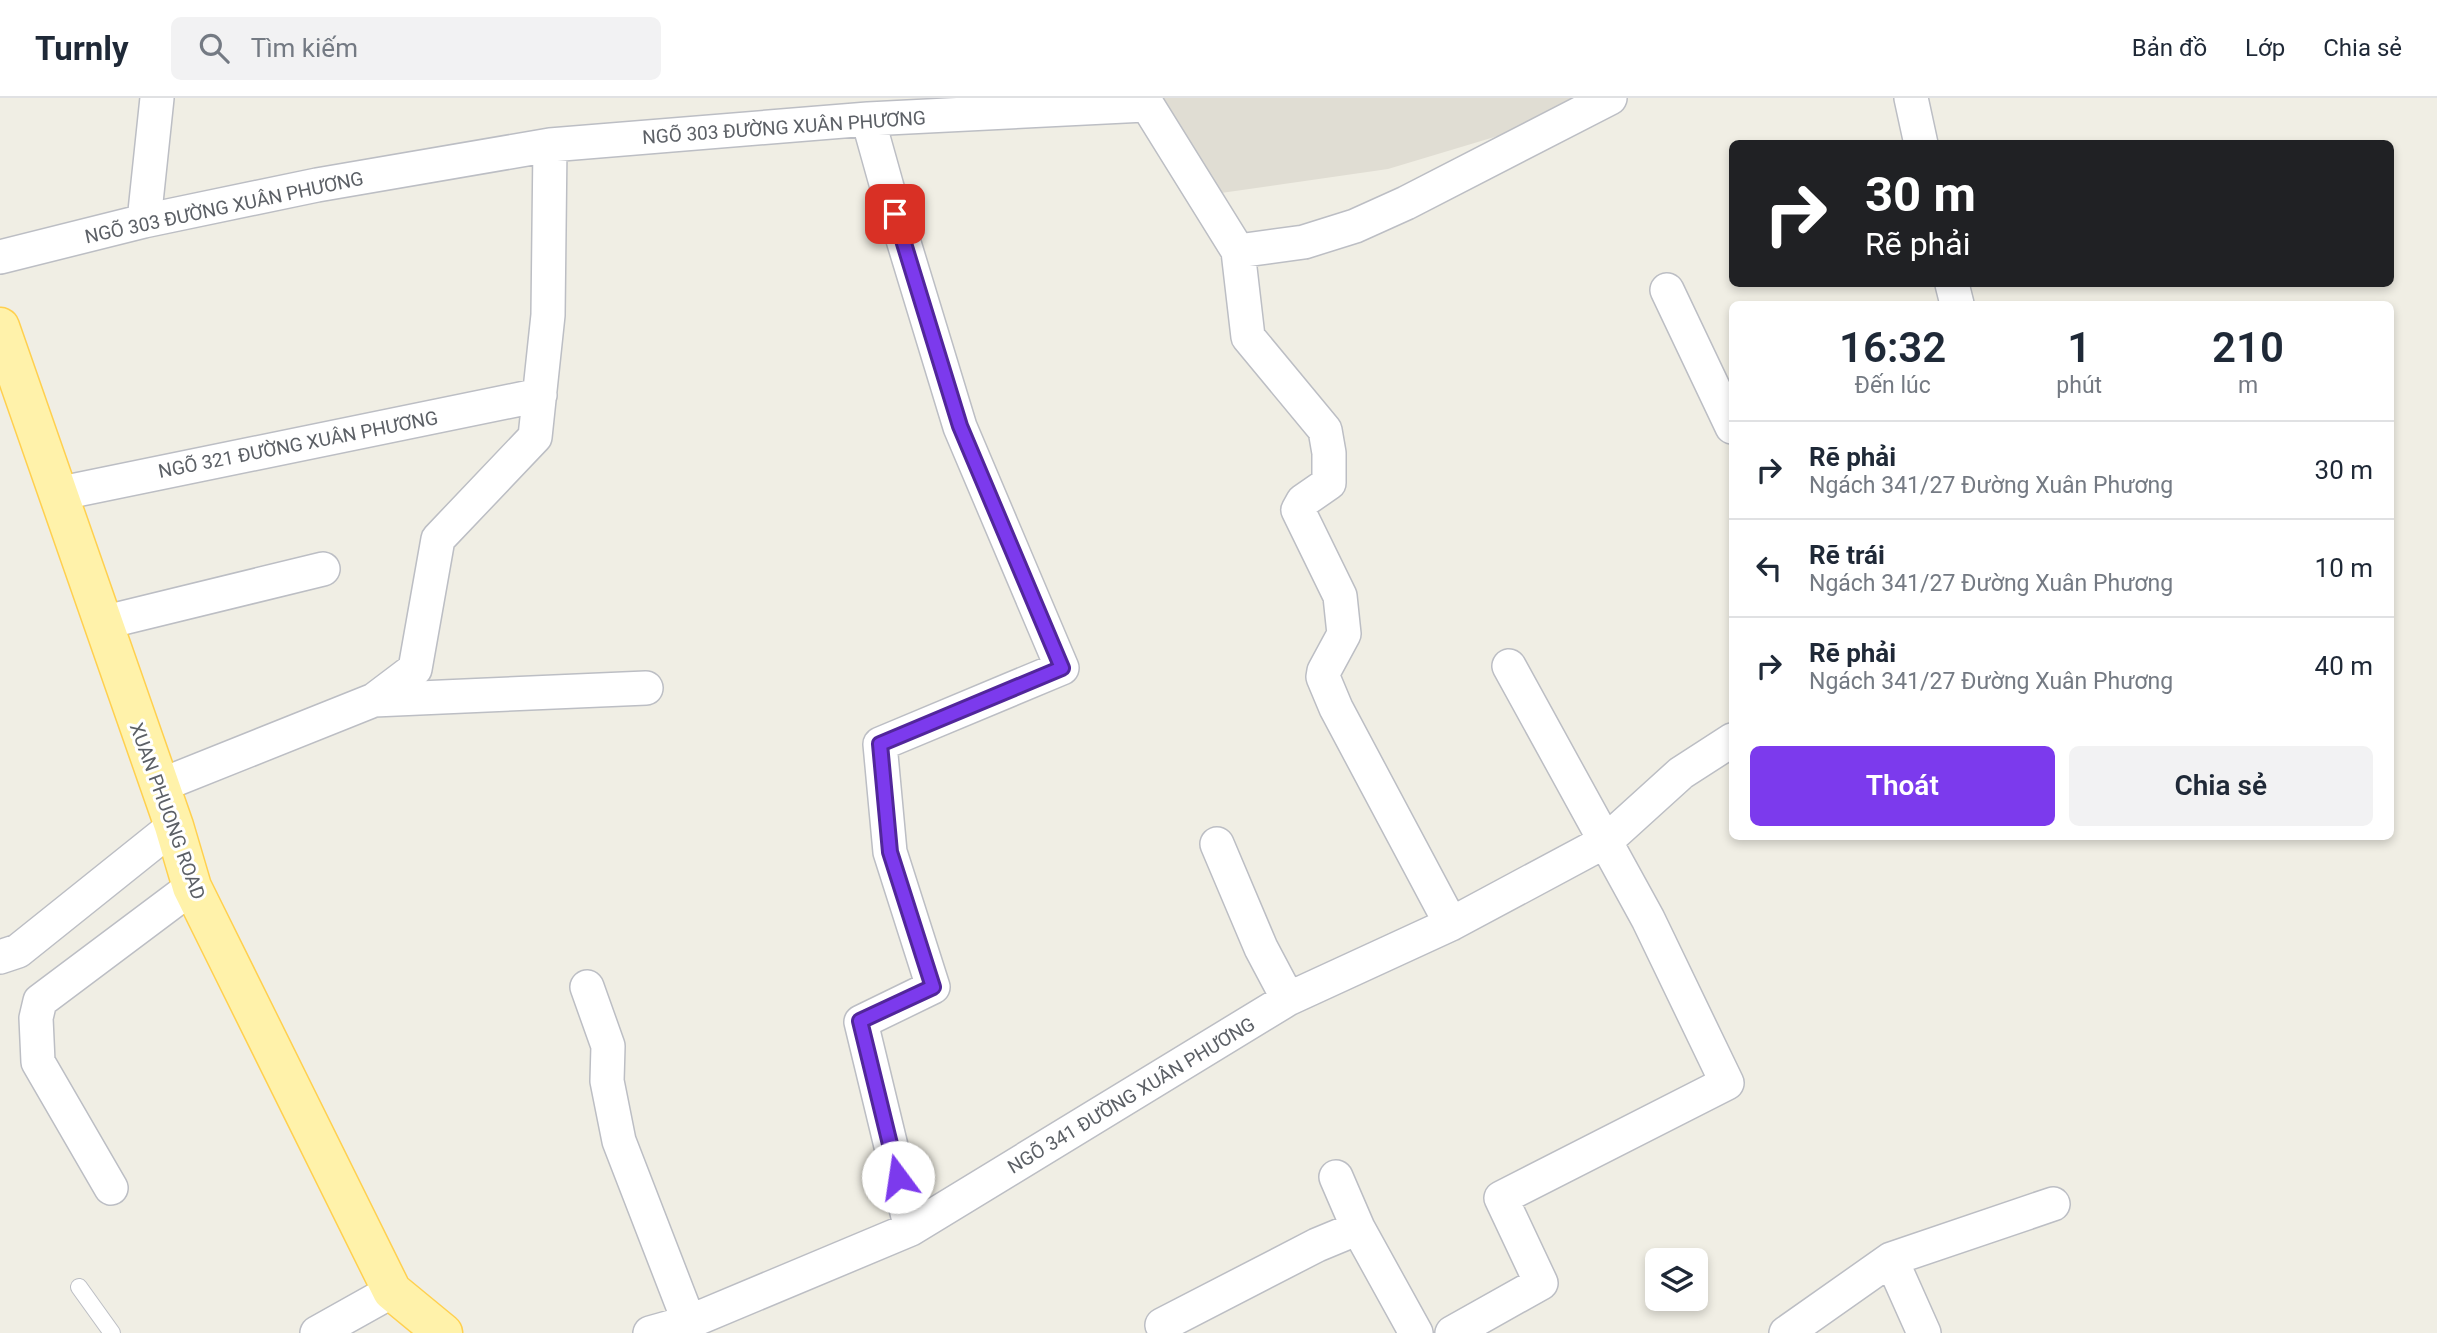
<!DOCTYPE html>
<html lang="vi">
<head>
<meta charset="utf-8">
<style>
  body { margin:0; font-family:Roboto,sans-serif; background:#f2f2f3; color:#1f2937; height:100vh; display:flex; flex-direction:column; font-size:26px; white-space:nowrap }
  * { box-sizing:border-box; margin:0 }
  p { font-size:23px; color:#747a83 }
  .icon { flex:none; width:38px; height:38px; fill:none; stroke:currentColor; stroke-width:2; stroke-linecap:round; stroke-linejoin:round }
  .map { position:relative; flex:1; overflow:hidden }
  .panel { position:absolute; left:1729px; top:203px; width:665px; height:539px; display:flex; flex-direction:column; background:#fff; border-radius:10px; box-shadow:0 4px 10px #0003 }
  .panel>* { flex:none }
  .guide { position:absolute; left:1729px; top:42px; width:665px; height:147px; border-radius:10px; box-shadow:0 4px 10px #0003; background:#202124; color:#fff; overflow:hidden }
  .controls { position:absolute; left:1645px; top:1150px; display:grid; gap:14px }
  .controls a { display:grid; place-items:center; width:63px; height:63px; border-radius:10px; background:#fff; box-shadow:0 4px 10px #0003; font-size:35px }
  .pin { position:absolute; display:grid; place-items:center; width:60px; height:60px; color:#fff; margin:-30px; border-radius:14px; box-shadow:0 4px 10px #0006 }
  .me { position:absolute; width:77px; margin:-38px; rotate:346deg; stroke-linejoin:round; filter:drop-shadow(0 0 5px #0008) }
  .turn { display:flex; align-items:center; gap:24px; height:147px; padding:0 21px; font-size:32px }
  .turn .icon { width:91px; height:91px; stroke-width:2.5 }
  .turn b { display:block; font-size:49px; line-height:60px }
  .eta { display:flex; justify-content:space-evenly; align-items:center; height:119px; text-align:center }
  .eta b { font-size:42px; font-weight:600; line-height:49px }
  .cta { display:flex; gap:14px; margin-top:auto; padding:14px 21px }
  .cta a { flex:1; height:80px; border-radius:10px; background:#7c3aed; color:#fff; font-size:28px; font-weight:600; line-height:80px; text-align:center }
  .cta a+a { background:#f2f2f3; color:#1f2937 }
  ul { padding:0; list-style:none }
  li { display:flex; align-items:center; gap:21px; height:98px; padding:0 21px; border-top:2px solid #e0e1e3 }
  li div { flex:1 }
  li b { display:block; font-size:26px }
  li em { font-style:normal }
  header { display:flex; align-items:center; gap:42px; box-sizing:border-box; height:98px; padding:0 35px; background:#fff; border-bottom:2px solid #e0e1e3 }
  header strong { font-size:33px }
  nav { display:flex; gap:38px; margin-inline-start:auto; font-size:24px }
  .search { width:490px; height:63px; background:#f2f2f3; display:flex; align-items:center; gap:18px; box-sizing:border-box; padding:0 24px; border-radius:10px; color:#747a83; font-size:26px }
  .map>svg:first-child { display:block }
  .education { fill:#e0ddd3 }
  .lines { fill:none; stroke-linecap:round; stroke-linejoin:round }
  .lane-casing { stroke:#bcbec4; stroke-width:18 }
  .street-casing { stroke:#bcbec4; stroke-width:36 }
  .primary-casing { stroke:#ffd04f; stroke-width:41 }
  .lane { stroke:#fff; stroke-width:16 }
  .street { stroke:#fff; stroke-width:33 }
  .primary { stroke:#fff2aa; stroke-width:38 }
  .route-casing { stroke:#51269a; stroke-width:18 }
  .route { stroke:#7c3aed; stroke-width:12 }
  .labels { text-anchor:middle; stroke-width:6; stroke-linejoin:round; paint-order:stroke }
  .street-label { font-size:19px; fill:#5c6066; stroke:#fff }
</style>
</head>
<body>
<header>
<strong>Turnly</strong>
<div class="search"><svg class="icon" aria-label="search" viewBox="0 0 24 24"><circle cx="10" cy="10" r="6"/><path d="M15 15l6 6"/></svg>Tìm kiếm</div>
<nav><a>Bản đồ</a><a>Lớp</a><a>Chia sẻ</a></nav>
</header>
<div class="map">
<svg width="2437" height="1235" viewBox="0 0 2437 1235">
  <rect width="100%" height="100%" fill="#f0eee4"/>
  <path class="education" d="M1157,0H1589L1534,27L1388,71L1214,96Z"/>
  <g class="lines">
    <defs>
      <path id="lane" d="M79,1189L112,1235"/>
      <path id="street" d="M1143,0L1238,153L1248,239L1325,332L1329,355V385L1303,403L1298,412L1340,498L1344,536L1324,573L1323,579L1336,610L1451,826
        M1911,0L1921,46
        M868,21L887,89L960,329L1062,570L880,646L890,754L933,889L861,924L911,1131
        M144,123L157,0
        M1238,153L1304,144L1355,128L1406,105L1610,0
        M0,159L144,123L317,87L550,47L868,21L1145,7
        M1952,186L1957,206
        M1667,192L1732,329
        M57,396L540,297
        M102,525L323,471
        M374,602L646,590
        M159,688L374,602L415,571L438,441L535,339L548,217L550,47
        M1217,746L1261,850L1288,901
        M0,859L18,853L174,728
        M587,889L608,948L607,983L619,1043L689,1224
        M1336,1079L1358,1130L1416,1235
        M111,1090L38,964L36,920L40,903L192,789
        M1891,1161L1924,1235
        M1162,1227L1317,1147L1358,1130
        M317,1235L392,1193
        M650,1235L689,1224L911,1131L1288,901L1451,826L1606,743L1681,675L1732,642
        M1452,1235L1541,1185L1501,1100L1727,985L1648,821L1509,568
        M1786,1235L1891,1161L2053,1106"/>
      <path id="primary" d="M0,229L174,728L192,789L392,1193L443,1235"/>
    </defs>
    <use href="#lane" class="lane-casing"/>
    <use href="#street" class="street-casing"/>
    <use href="#primary" class="primary-casing"/>
    <use href="#lane" class="lane"/>
    <use href="#street" class="street"/>
    <use href="#primary" class="primary"/>
  </g>
  <g class="lines">
    <defs>
      <path id="route" d="M895,116L960,328L1062,570L880,646L890,754L933,889L860,923L898,1079"/>
    </defs>
    <use href="#route" class="route-casing"/>
    <use href="#route" class="route"/>
  </g>
  <g class="labels">
    <g class="street-label">
      <text transform="translate(784 29) rotate(-4)" y="7">NGÕ 303 ĐƯỜNG XUÂN PHƯƠNG</text>
      <text transform="translate(224 109) rotate(-12)" y="7">NGÕ 303 ĐƯỜNG XUÂN PHƯƠNG</text>
      <text transform="translate(298 346) rotate(-11)" y="7">NGÕ 321 ĐƯỜNG XUÂN PHƯƠNG</text>
      <text transform="translate(168 713) rotate(70)" y="7">XUAN PHUONG ROAD</text>
      <text transform="translate(1131 997) rotate(-31)" y="7">NGÕ 341 ĐƯỜNG XUÂN PHƯƠNG</text>
    </g>
  </g>
</svg>
<div class="controls">
<a><svg class="icon" aria-label="layers" viewBox="0 0 24 24"><path d="M12 4l9 5-9 5-9-5zM3 14l9 5 9-5"/></svg></a>
</div>
<div class="pin" style="left:895px;top:116px;background:#d93025"><svg class="icon" aria-label="arrive" viewBox="0 0 24 24"><path d="M6 21V4h12l-3 4 3 4H6"/></svg></div>
<svg class="me" style="left:898px;top:1079px" viewBox="-20 -20 40 40"><circle r="19" fill="#fff"/><path d="M0-13L10 11 0 6-10 11z" fill="#7c3aed"/></svg>
<div class="guide">
<div class="turn"><svg class="icon" aria-label="right" viewBox="0 0 24 24"><path d="M7 20v-9h11M14 6l5 5-5 5"/></svg><div><b>30 m</b>Rẽ phải</div></div>
</div>
<section class="panel">
<div class="eta">
<div><b>16:32</b><p>Đến lúc</p></div>
<div><b>1</b><p>phút</p></div>
<div><b>210</b><p>m</p></div>
</div>
<ul>
<li><svg class="icon" aria-label="right" viewBox="0 0 24 24"><path d="M7 20v-9h11M14 6l5 5-5 5"/></svg><div><b>Rẽ phải</b><p>Ngách 341/27 Đường Xuân Phương</p></div><em>30 m</em></li>
<li><svg class="icon" aria-label="left" viewBox="0 0 24 24"><path d="M17 20v-9H6M10 6l-5 5 5 5"/></svg><div><b>Rẽ trái</b><p>Ngách 341/27 Đường Xuân Phương</p></div><em>10 m</em></li>
<li><svg class="icon" aria-label="right" viewBox="0 0 24 24"><path d="M7 20v-9h11M14 6l5 5-5 5"/></svg><div><b>Rẽ phải</b><p>Ngách 341/27 Đường Xuân Phương</p></div><em>40 m</em></li>
</ul>
<div class="cta"><a>Thoát</a><a>Chia sẻ</a></div>
</section>
</div>
</body>
</html>
